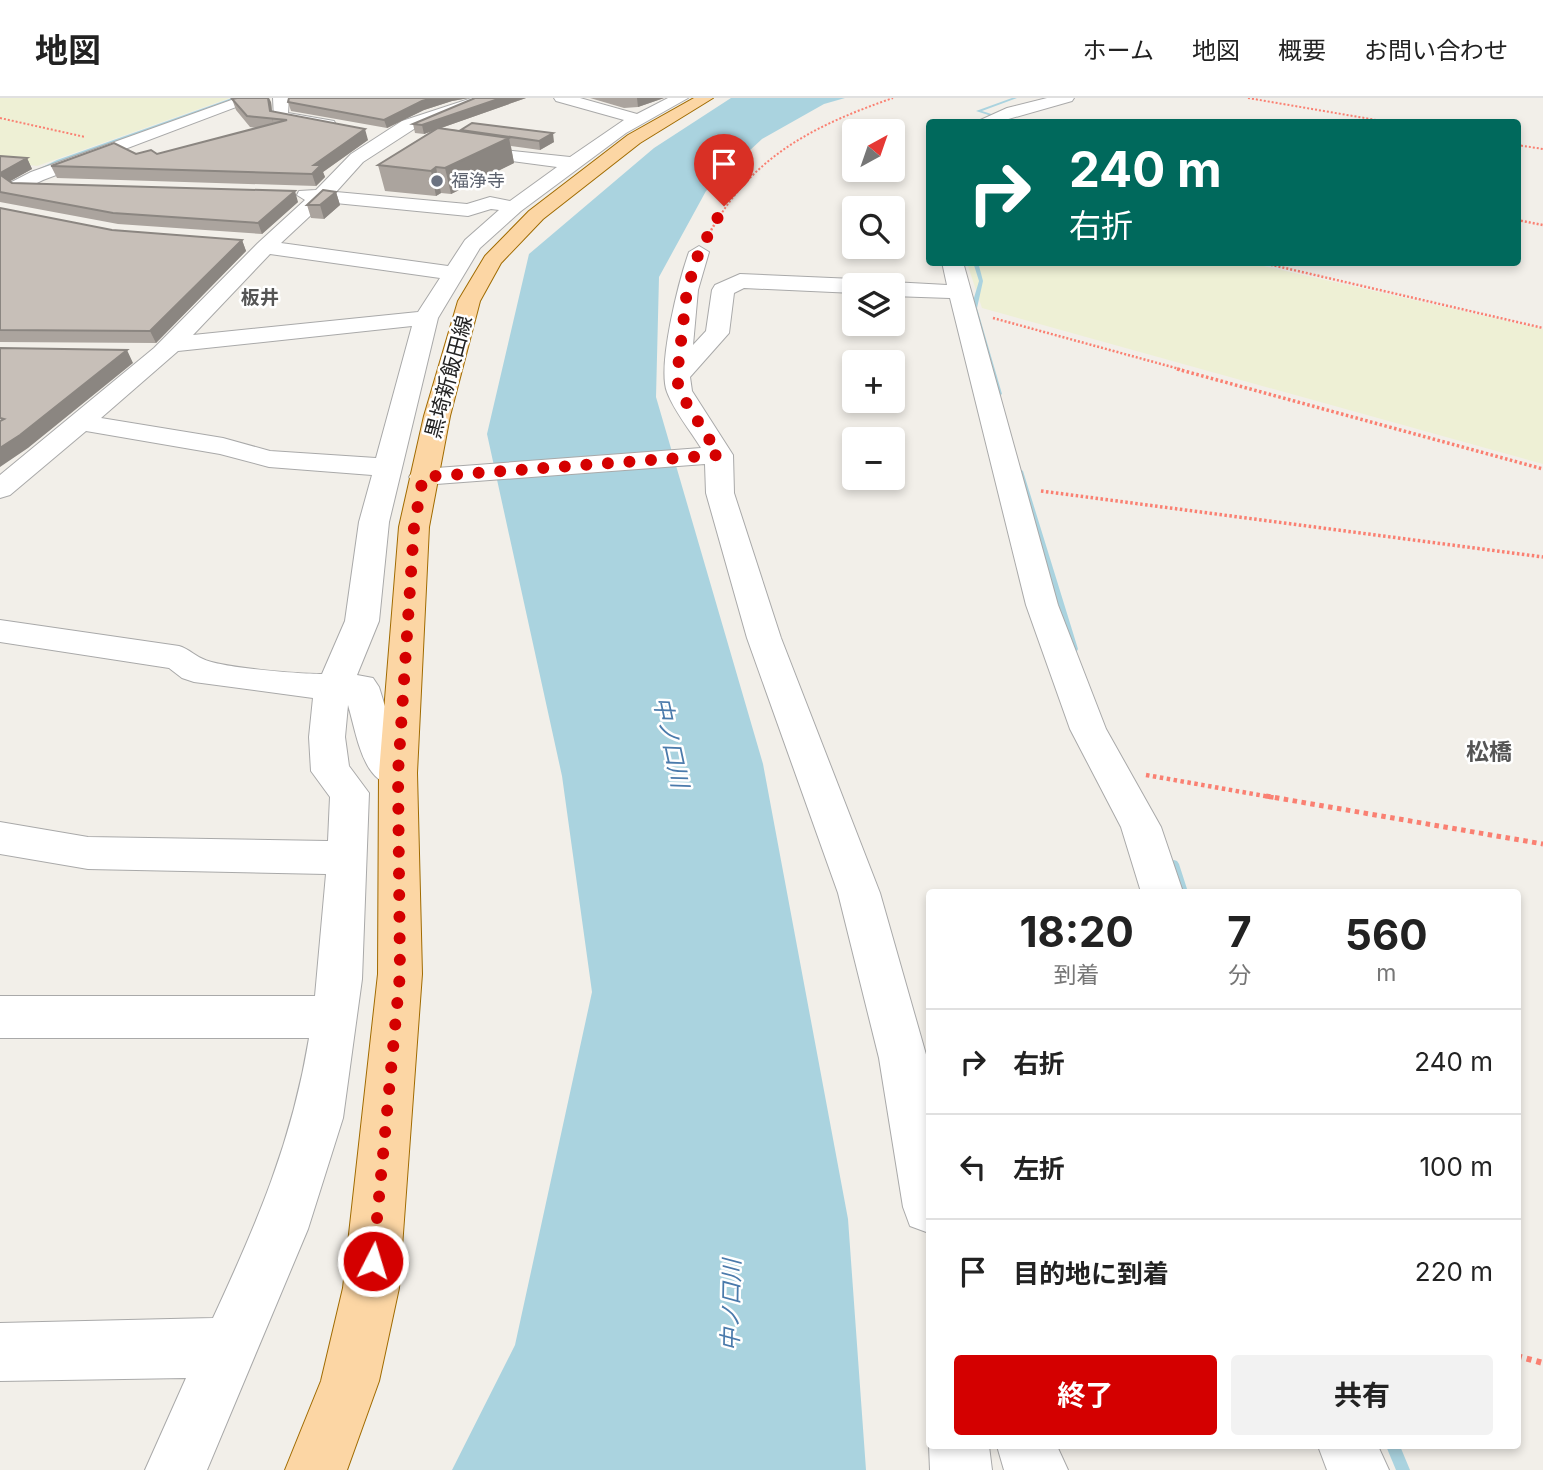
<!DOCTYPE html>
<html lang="ja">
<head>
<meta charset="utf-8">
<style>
  body { margin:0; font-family:Inter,"Noto Sans JP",sans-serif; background:#f2f2f2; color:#222; height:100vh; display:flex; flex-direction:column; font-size:26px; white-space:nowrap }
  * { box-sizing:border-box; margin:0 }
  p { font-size:23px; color:#767676 }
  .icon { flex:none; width:38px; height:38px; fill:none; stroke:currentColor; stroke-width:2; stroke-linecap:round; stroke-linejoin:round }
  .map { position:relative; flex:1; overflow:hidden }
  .sheet { position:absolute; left:926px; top:791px; width:595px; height:560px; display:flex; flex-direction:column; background:#fff; border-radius:7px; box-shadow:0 4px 10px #0003 }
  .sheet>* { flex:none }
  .hud { position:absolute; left:926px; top:21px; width:595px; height:147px; border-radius:7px; box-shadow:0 4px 10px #0003; background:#00695c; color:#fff; overflow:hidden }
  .needle { width:46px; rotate:40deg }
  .buttons { position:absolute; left:842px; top:21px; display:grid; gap:14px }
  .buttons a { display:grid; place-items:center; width:63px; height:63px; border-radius:7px; background:#fff; box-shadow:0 4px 10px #0003; font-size:35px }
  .pin { position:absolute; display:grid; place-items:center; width:60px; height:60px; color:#fff; margin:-72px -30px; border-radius:50% 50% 50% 0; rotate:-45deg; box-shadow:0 0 7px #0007 }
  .pin .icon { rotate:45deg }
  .me { position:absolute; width:77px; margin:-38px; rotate:5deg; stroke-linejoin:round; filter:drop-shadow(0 0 5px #0008) }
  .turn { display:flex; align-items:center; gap:24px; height:147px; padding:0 28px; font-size:32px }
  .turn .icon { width:91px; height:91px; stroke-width:2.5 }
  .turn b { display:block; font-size:49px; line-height:60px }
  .eta { display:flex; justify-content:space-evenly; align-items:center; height:119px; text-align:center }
  .eta b { font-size:42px; font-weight:700; line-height:49px }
  .button { display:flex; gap:14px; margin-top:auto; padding:14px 28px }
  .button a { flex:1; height:80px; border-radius:7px; background:#d40000; color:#fff; font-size:28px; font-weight:700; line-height:80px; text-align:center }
  .button a+a { background:#f2f2f2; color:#222 }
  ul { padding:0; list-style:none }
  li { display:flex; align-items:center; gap:21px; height:105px; padding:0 28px; border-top:2px solid #e0e0e0 }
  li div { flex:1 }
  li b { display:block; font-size:26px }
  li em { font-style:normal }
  header { display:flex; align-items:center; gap:42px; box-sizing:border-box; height:98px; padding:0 35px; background:#fff; border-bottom:2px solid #e0e0e0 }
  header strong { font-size:33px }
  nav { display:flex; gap:38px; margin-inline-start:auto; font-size:24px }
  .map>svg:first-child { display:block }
  .farmland { fill:#eef0d5 }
  .water { fill:#aad3df }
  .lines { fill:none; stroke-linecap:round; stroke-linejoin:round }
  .stream { fill:#aad3df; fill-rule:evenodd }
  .minor-casing { stroke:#a9a9a9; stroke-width:2 }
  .major-casing { stroke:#a06b00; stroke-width:2 }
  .path-far5 { stroke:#fa8072; stroke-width:2; stroke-dasharray:2 2; stroke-linecap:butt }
  .path-far4 { stroke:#fa8072; stroke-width:2.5; stroke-dasharray:2 2; stroke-linecap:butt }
  .path-far3 { stroke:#fa8072; stroke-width:3.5; stroke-dasharray:2.5 2.5; stroke-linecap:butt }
  .path-far2 { stroke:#fa8072; stroke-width:4.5; stroke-dasharray:3.5 3.5; stroke-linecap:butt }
  .path-far1 { stroke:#fa8072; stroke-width:5; stroke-dasharray:4.5 4.5; stroke-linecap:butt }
  .path { stroke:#fa8072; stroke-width:6; stroke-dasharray:5 5; stroke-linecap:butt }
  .minor { fill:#fff; fill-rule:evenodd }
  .major { fill:#fcd6a4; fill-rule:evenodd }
  .wall { fill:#aba49e }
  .shaded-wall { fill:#8b8681 }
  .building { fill:#c7bfb8; stroke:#8b8681; stroke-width:2 }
  .route { stroke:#d40000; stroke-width:12; stroke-dasharray:0 21.6 }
  .worship-dot { fill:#6b7280; stroke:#fff; stroke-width:2.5 }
  .labels { text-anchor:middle; stroke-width:5; stroke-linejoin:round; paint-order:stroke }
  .far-worship-label { font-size:18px; fill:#5b616d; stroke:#fff; text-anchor:start }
  .far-neighbourhood-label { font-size:19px; font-weight:bold; fill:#555; stroke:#fff }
  .street-label { font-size:21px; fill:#222; stroke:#fff }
  .water-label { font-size:23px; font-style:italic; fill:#4a7aab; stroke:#fff }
  .neighbourhood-label { font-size:23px; font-weight:bold; fill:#555; stroke:#fff }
</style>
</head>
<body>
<header>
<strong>地図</strong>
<nav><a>ホーム</a><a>地図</a><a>概要</a><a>お問い合わせ</a></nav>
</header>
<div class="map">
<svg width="1543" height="1372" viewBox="0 0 1543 1372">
  <rect width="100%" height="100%" fill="#f2efe9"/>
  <path class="farmland" d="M0,0H230L37,68L0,63Z
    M967,165H1250L1543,231V366L982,210Z"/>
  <path class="water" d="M731,0H845L824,6L762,41L706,93L659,179L656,299L763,666L848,1121L866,1372H452L515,1247L592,894L562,678L487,336L529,156L654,50Z"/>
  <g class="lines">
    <path class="stream" d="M232,0H237L59,64L0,92V89L57,62Z
      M1012,0H1017L982,13L1013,23L1014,24H1010L976,13Z
      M973,164H978L983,183L977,210L1002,296L999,298L996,296L971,210L979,183Z
      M1020,371L1023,373L1078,551L1077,553L1074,554L1070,551L1017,373Z
      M1174,762L1177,763L1179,766L1188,794H1178L1169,766L1171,763Z
      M1386,1348H1400L1410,1372H1396Z"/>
    <defs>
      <path id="minor" d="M237,0H260L43,82L0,103V90L31,74Z
        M273,0H289L288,15L334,23L336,27L328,32L274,21Z
        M472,0H495L414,31L363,64L336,94L467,106L490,99L510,103L557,69L460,56L454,55L451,51L454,47L570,59L624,22L556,3L554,0H580L637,16L668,0H688L626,35L521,113L480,150L438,220L389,424L379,523L357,577L373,580L379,589L400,657L411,665L417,675L411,685C364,700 358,640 348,607L345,639L349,668L369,695L362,881L343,1020L308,1131L207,1372H145L186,1280L0,1283V1225L213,1220C257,1125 292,1044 309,940H0V898H315L326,776L88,771L0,756V724L88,739L328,743L330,699L311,673L309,639L313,600L194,584L182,580L169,570L0,544V522L179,548C189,551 194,557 203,561C221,570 300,576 322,576L345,523L359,424L372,377L269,369L220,356L86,333L10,397L0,400V377L154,250L258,145L305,102L297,97L299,93L316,92L351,56L402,23ZM325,104L468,118L491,111L499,112L465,142L448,168L281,145ZM270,156L440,180L418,214L193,237ZM412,228L376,360L270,353L223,340L101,320L178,253Z
        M1047,0H1074L1072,3L998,24H976L1007,10Z
        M699,148L709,154L698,192L693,247L706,233L712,192L715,187L740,176L854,181L864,187H854V195L744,190L734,195L729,235L690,279L692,293L733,357L734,395L781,540L880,795L927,960L929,1135L910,1128L903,1109L879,960L838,795L747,540L706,395L705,366L423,387L413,385L409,379L413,373L423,371L701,350C690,332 674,313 667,294C657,268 679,182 689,154Z
        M942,164H963L1058,507L1106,631L1161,729L1183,794H1141L1121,729L1070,631L1026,507L950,200L892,198V187H884L892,184L947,187Z
        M929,1347L989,1348L992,1372H930Z
        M997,1348H1057L1068,1372H1004Z
        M1318,1348H1378L1389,1372H1327Z"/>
      <path id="major" d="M694,0H713L640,45L543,121L501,165L480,203L450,318L429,429L417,675L422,876L399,1190L379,1283L347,1372H285L321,1283L343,1190L378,876L379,675L399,429L424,318L458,203L485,158L529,113L628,37Z"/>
    </defs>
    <use href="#minor" class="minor-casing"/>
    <use href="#major" class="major-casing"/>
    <path class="path-far5" d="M1248,0L1388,24
      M0,20L85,39
      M1517,47L1543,51
      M718,121C759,54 821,25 893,0"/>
    <path class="path-far4" d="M1517,122L1543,127
      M707,139L719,119
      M1259,164L1543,230
      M993,220L1183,272"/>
    <path class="path-far3" d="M1177,271L1543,371
      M1041,393L1543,459"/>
    <path class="path-far2" d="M1146,677L1276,700"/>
    <path class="path-far1" d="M1266,698L1543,746"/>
    <path class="path" d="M1517,1258L1543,1265"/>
    <use href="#minor" class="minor"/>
    <use href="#major" class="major"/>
  </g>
  <path class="wall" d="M289,0H469L452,3L424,12L387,30L291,13L288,4Z
    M475,0H526L441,30L554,44L540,52L511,48L514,65L451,96L441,95L436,98L385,93L378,67L432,33L424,36L415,35L413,26Z
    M590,0H664L638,9L624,10Z
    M232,1L271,4L272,13L368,42L323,74L325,79L316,88L57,80L51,68L136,56H157L256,30L250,29L236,12Z
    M0,58L27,60L32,71L10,83L12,85L298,104L262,136L118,126L0,104Z
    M336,94L340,107L324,121L311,120L307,107Z
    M0,110L112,132L242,142L246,153L156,245L0,244Z"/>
  <path class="shaded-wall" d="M268,0H269L271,4L273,24L270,13Z
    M433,0H469L452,3L424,12L387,30L384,22L422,3Z
    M501,0H526L424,36L422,27Z
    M637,0H664L638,9Z
    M365,31L368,42L323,74L325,79L316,88L312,76L314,67Z
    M553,35L554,44L540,52L539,43Z
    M509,40L514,65L451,96L445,70Z
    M27,60L32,71L7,85L2,78V74Z
    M436,69L441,95L436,98L431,73Z
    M295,93L298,104L262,136L258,125Z
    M336,94L340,107L324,121L320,107Z
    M242,142L246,153L156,245L150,233Z
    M127,252L133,265L28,350L0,369V350Z"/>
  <path class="building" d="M237,0H268L270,13L365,31L314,67H321L312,76L51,68L114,45L136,56L151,52L157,56L287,22L247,18L232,1Z
    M289,0H433L422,3L384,22L288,4Z
    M475,0H501L422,27L413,26Z
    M472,25L553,35L539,43L461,32Z
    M438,30L509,40L445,70L436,69L431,73L378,67Z
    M0,58L27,60L2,74V78L12,85L295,93L258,125L113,115L0,94Z
    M323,92L336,94L320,107H307Z
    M0,110L112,132L242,142L150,233L0,232Z
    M0,250L127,252L20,337L0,350V323L4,321L0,320Z"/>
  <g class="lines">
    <path class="route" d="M373,1163L400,876L398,675L414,429L423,379L719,357L679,293L677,278L687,192L699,154L724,108"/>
  </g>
  <circle class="worship-dot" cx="437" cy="83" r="7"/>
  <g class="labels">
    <g class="far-worship-label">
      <text x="451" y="89">福浄寺</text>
    </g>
    <g class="far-neighbourhood-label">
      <text x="260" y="206">板井</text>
    </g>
    <g class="street-label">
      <text transform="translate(449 279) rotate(-75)" y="7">黒埼新飯田線</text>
    </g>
    <g class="water-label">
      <text transform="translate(671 644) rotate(78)" y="8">中ノ口川</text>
      <text transform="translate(731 1207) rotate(-89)" y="8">中ノ口川</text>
    </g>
    <g class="neighbourhood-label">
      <text x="1489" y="662">松橋</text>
    </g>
  </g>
</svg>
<div class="buttons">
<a><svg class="needle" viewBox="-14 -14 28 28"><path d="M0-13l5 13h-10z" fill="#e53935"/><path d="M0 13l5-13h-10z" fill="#767676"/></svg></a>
<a><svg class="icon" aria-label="search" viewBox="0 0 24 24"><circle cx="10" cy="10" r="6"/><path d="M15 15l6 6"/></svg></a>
<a><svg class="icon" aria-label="layers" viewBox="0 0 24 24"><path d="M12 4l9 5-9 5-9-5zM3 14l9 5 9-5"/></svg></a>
<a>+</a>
<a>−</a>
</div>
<div class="pin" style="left:724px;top:108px;background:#d93025"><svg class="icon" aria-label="arrive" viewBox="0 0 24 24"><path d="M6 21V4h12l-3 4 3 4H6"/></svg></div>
<svg class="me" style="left:373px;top:1163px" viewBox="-20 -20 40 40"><circle r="17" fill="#d40000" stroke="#fff" stroke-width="3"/><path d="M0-11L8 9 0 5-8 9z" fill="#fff"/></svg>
<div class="hud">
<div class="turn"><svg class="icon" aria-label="right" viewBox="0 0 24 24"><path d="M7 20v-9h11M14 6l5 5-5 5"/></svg><div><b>240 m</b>右折</div></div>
</div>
<section class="sheet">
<div class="eta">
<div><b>18:20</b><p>到着</p></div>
<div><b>7</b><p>分</p></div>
<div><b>560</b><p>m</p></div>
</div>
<ul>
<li><svg class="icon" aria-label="right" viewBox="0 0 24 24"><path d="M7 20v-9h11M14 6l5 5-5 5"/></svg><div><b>右折</b></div><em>240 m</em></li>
<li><svg class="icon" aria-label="left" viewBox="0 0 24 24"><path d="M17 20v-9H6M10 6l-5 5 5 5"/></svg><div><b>左折</b></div><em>100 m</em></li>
<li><svg class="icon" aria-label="arrive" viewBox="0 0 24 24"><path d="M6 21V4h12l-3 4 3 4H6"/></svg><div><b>目的地に到着</b></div><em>220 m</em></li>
</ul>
<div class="button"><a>終了</a><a>共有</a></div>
</section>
</div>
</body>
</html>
